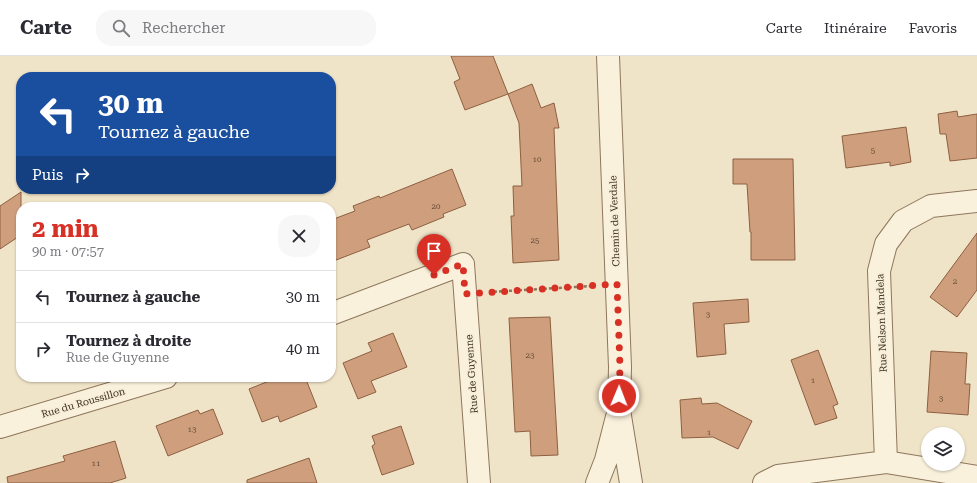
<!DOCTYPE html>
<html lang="fr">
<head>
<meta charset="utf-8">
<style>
  body { margin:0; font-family:"Roboto Serif",serif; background:#f7f7f7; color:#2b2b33; height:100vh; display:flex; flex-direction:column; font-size:15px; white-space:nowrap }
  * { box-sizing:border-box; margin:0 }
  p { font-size:13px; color:#7c7c81 }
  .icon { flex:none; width:22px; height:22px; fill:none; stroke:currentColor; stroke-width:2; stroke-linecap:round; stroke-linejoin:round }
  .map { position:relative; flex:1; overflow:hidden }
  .side { position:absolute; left:16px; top:146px; width:320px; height:180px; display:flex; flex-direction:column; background:#fff; border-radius:16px; box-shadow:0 1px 3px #0004 }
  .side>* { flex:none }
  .top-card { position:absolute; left:16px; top:16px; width:320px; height:122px; border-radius:16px; box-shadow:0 1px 3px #0004; background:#1a4fa0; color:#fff; overflow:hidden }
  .buttons { position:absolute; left:921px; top:371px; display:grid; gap:8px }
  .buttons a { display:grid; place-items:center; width:44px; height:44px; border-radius:50%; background:#fff; box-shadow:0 1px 3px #0004; font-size:20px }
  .pin { position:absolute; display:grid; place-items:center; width:34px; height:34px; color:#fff; margin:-41px -17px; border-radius:50% 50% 50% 0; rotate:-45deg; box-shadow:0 0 4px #0007 }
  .pin .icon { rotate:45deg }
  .me { position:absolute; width:44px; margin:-22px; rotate:1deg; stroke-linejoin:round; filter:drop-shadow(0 0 3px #0008) }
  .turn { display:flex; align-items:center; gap:14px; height:84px; padding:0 16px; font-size:18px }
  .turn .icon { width:52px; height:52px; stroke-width:2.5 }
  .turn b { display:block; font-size:28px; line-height:34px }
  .then { display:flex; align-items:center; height:38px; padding:0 16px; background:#0003; gap:8px; font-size:15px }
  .round { display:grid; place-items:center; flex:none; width:42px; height:42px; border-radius:16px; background:#f7f7f7 }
  .summary { display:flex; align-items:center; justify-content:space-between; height:68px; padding:0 16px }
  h1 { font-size:24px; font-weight:700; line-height:30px; color:#d93025 }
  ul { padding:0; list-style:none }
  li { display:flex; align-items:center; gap:12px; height:52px; padding:0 16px; border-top:1px solid #e1e1e2 }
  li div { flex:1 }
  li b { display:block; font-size:15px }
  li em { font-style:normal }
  header { display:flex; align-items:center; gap:24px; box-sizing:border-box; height:56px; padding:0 20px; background:#fff; border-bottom:1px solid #e1e1e2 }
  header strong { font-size:19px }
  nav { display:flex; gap:22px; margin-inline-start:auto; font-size:14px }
  .search { width:280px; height:36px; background:#f7f7f7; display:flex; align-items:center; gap:10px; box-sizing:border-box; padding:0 14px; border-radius:16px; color:#7c7c81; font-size:15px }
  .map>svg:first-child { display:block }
  .building { fill:#cf9f7d; stroke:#8d5f41 }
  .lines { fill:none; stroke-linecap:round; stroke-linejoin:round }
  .minor-casing { stroke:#8d765c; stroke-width:24 }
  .tertiary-casing { stroke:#8d765c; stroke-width:24 }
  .path { stroke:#8d765c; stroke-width:2.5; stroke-dasharray:3 2; stroke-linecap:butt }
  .minor { stroke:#faf1dc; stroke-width:22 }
  .tertiary { stroke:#faf1dc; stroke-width:22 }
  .route { stroke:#d93025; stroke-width:7; stroke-dasharray:0 12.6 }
  .labels { text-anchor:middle; stroke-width:3.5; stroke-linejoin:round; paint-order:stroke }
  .number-label { font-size:8px; fill:#624a37 }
  .street-label { font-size:10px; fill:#3d2e20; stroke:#f7eed8 }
</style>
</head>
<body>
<header>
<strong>Carte</strong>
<div class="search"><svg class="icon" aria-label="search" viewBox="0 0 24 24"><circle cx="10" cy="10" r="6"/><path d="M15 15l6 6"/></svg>Rechercher</div>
<nav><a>Carte</a><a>Itinéraire</a><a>Favoris</a></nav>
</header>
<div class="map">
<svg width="977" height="427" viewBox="0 0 977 427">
  <rect width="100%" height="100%" fill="#f0e4c8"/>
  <path class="building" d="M451,0H493L508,38L465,54L454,26L460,23Z
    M532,28L541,52L554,47L559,72H554L559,204L513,207L511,160H514L513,130H522L519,67L508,38Z
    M957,55L958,61L977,58V102L950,105L946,78H940L938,58Z
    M906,71L911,106L890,110V106L846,112L842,80Z
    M733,103H793L795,204H751V176H750L747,128H733Z
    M452,113L466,149L443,158L444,161L412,174L409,168L367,184L370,191L331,206V164L355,155L353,150L379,140L380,142Z
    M21,136V179L0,193V150Z
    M977,177V234L957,261L930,241Z
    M748,243L749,266L724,268L726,298L697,301L693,247Z
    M550,261L558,399L531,400L530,375L515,376L509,262Z
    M393,277L407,311L371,325L376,336L358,343L343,307L372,295L368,287Z
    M818,294L838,348L833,350L837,362L815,369L791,304Z
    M931,295L967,297L965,328H970L968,359L927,356Z
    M279,321H305L317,351L280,366L278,360L262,366L249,333Z
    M701,342L702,348L717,347L752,365L738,393L713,381L682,382L680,344Z
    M213,353L223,378L168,400L156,370L198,354L200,358Z
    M401,370L414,408L382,419L372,390L375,388L372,380Z
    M115,385L126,422L110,427H8L7,421L65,405L63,400Z
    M309,402L317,427H247V424Z"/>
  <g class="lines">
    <defs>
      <path id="minor" d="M331,258L463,208L479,427
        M0,371L166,321
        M886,406L879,215L886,188L903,165L931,150L977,145
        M764,427L778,420L886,406L977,421"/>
      <path id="tertiary" d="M608,0L620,311L619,354L631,427
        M597,427L606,404L617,361"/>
    </defs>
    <use href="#minor" class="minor-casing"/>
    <use href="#tertiary" class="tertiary-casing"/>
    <path class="path" d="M489,236L592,230"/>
    <use href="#minor" class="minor"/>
    <use href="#tertiary" class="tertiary"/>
  </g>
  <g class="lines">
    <path class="route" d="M434,219L463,208L465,238L617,228L620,311L619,340"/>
  </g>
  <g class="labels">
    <g class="number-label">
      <text x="873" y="97">5</text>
      <text x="537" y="106">10</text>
      <text x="436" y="153">20</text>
      <text x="535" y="187">25</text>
      <text x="955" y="228">2</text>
      <text x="708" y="261">3</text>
      <text x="530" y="302">23</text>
      <text x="813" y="327">1</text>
      <text x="941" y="345">3</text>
      <text x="192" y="376">13</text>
      <text x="709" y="379">1</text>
      <text x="96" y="410">11</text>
    </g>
    <g class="street-label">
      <text transform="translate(614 165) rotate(-92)" y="4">Chemin de Verdale</text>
      <text transform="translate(881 267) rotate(-92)" y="4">Rue Nelson Mandela</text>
      <text transform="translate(471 318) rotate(-94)" y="4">Rue de Guyenne</text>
      <text transform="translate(83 346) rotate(-16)" y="4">Rue du Roussillon</text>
    </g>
  </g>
</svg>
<div class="buttons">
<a><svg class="icon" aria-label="layers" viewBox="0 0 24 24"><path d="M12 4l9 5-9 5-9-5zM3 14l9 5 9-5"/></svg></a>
</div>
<div class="pin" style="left:434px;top:219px;background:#d93025"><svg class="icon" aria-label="arrive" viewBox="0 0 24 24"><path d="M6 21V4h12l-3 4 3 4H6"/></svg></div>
<svg class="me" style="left:619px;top:340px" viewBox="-20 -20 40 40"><circle r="17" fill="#d93025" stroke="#fff" stroke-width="3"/><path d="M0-11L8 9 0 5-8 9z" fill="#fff"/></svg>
<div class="top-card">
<div class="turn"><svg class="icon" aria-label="left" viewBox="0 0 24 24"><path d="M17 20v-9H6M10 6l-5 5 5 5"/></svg><div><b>30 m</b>Tournez à gauche</div></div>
<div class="then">Puis<svg class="icon" aria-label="right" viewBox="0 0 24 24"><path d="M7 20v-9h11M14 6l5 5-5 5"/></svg></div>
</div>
<section class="side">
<div class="summary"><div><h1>2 min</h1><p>90 m · 07:57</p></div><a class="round"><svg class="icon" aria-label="close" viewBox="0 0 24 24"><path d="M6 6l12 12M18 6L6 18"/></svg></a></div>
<ul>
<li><svg class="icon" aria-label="left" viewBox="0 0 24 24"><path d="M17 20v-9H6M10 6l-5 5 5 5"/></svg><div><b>Tournez à gauche</b></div><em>30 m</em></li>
<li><svg class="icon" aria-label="right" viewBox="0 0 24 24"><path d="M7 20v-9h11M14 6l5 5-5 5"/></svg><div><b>Tournez à droite</b><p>Rue de Guyenne</p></div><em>40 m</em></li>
</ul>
</section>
</div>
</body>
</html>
